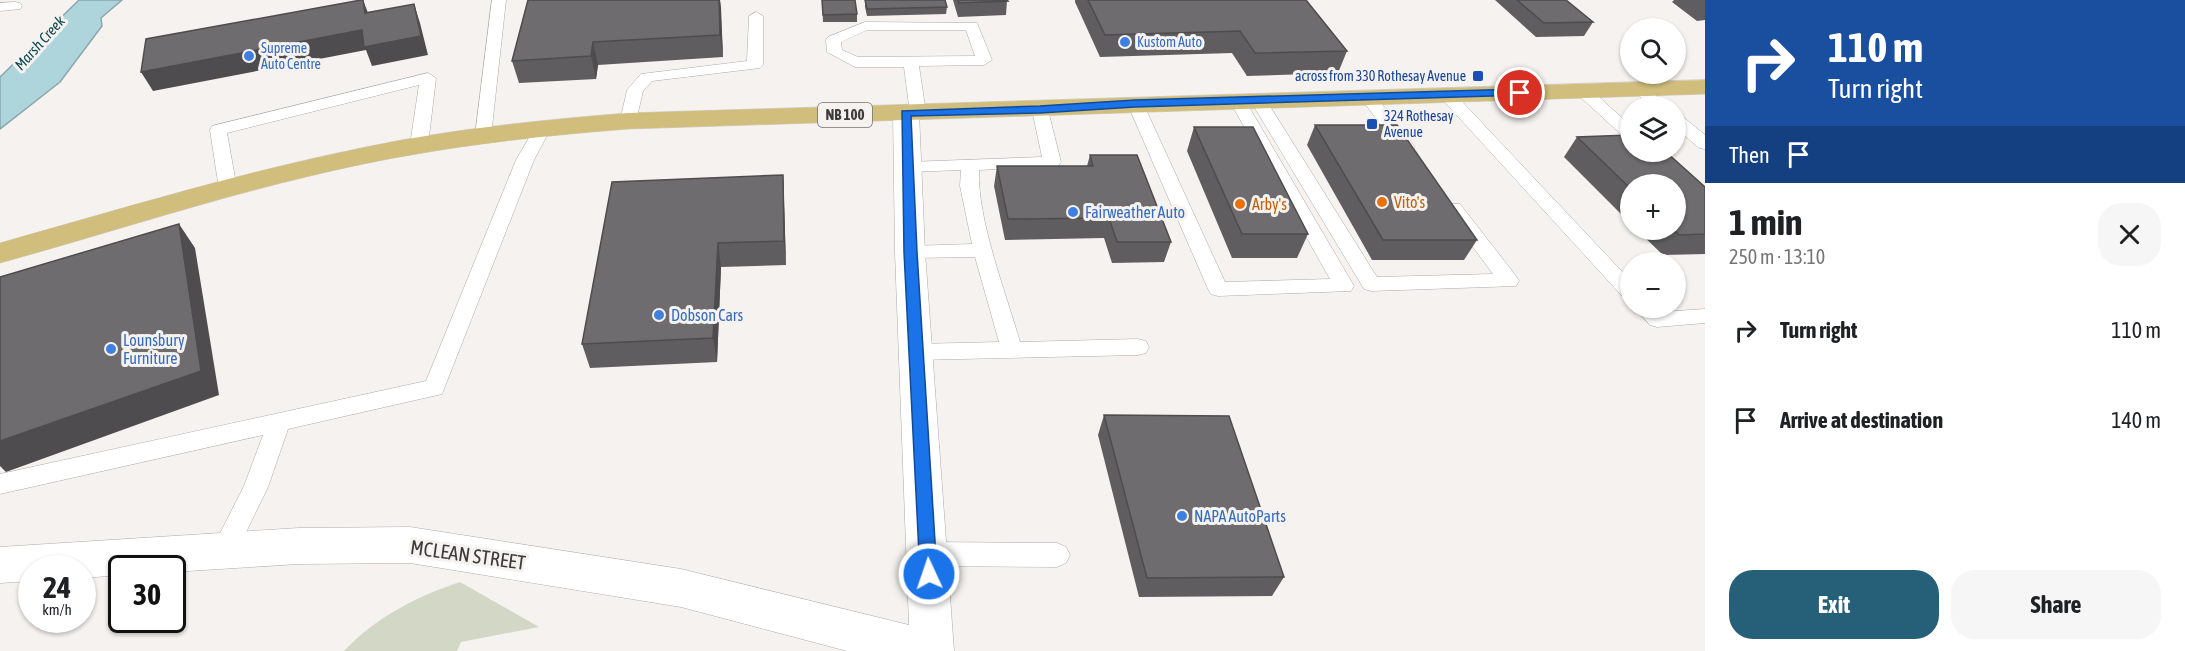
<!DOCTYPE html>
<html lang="en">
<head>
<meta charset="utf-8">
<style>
  body { margin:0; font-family:"Asap Condensed",sans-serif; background:#f6f6f6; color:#202124; height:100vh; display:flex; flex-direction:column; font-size:22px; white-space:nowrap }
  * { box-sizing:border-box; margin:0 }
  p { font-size:20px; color:#757577 }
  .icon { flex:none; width:33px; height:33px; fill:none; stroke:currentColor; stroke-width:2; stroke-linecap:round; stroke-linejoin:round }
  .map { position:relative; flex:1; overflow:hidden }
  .panel { display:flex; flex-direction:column; background:#fff; width:480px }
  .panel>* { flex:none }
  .banner { background:#1a4fa0; color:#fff; overflow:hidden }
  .fabs { position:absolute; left:1620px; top:18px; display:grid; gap:12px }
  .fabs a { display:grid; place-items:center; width:66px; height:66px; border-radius:50%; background:#fff; box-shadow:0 2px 4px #0004; font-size:30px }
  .speed { position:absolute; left:18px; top:555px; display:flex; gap:12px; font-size:30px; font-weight:700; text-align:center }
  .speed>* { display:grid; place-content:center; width:78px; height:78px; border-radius:50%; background:#fff; box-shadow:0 2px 4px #0004; line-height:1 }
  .speed small { font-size:15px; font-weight:400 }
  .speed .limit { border:3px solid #111; border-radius:9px; background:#fff; color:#111 }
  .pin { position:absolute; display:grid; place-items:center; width:51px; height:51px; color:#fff; margin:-26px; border:3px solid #fff; border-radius:50%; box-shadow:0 2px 6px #0007 }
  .me { position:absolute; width:66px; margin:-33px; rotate:357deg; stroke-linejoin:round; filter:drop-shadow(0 0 4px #0008) }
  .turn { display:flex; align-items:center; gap:21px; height:126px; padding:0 24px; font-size:27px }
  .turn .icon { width:78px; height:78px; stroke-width:2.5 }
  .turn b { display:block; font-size:42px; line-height:51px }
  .then { display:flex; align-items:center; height:57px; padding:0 24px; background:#0003; gap:12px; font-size:22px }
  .round { display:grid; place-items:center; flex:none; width:63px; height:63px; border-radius:24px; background:#f6f6f6 }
  .overview { display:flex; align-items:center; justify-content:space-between; height:102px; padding:0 24px }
  h1 { font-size:36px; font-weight:700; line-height:45px }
  .action { display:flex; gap:12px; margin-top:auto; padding:12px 24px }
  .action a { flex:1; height:69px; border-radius:24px; background:#255f78; color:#fff; font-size:24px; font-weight:700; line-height:69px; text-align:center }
  .action a+a { background:#f6f6f6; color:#202124 }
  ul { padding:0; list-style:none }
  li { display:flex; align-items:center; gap:18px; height:90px; padding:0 24px }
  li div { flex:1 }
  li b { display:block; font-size:22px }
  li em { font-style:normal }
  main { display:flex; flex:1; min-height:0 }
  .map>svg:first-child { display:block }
  .green { fill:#d2d8c5 }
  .water { fill:#aed4dc; stroke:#8ca6ab; stroke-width:1.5 }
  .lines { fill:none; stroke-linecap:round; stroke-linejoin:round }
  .lane-casing { stroke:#adaba7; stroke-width:1 }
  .street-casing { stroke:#adaba7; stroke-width:1 }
  .primary-casing { stroke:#d0d0cf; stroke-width:1 }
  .lane { fill:#fff; fill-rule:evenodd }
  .street { fill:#fff; fill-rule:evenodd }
  .primary { fill:#d1be7c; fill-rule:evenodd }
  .wall { fill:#5f5d5f }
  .shaded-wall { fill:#4e4c4e }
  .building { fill:#6f6c6f; stroke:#4e4c4e; stroke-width:1.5 }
  .route { fill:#1a73e8; stroke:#114b97; stroke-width:1.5 }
  .shop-dot { fill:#3f7fe0; stroke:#f5f2ef; stroke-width:2 }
  .transit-dot { fill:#1a4fb4; stroke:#f5f2ef; stroke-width:2 }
  .food-dot { fill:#e8710a; stroke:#f5f2ef; stroke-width:2 }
  .labels { text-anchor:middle; stroke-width:6; stroke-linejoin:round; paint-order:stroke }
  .far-shop-label { font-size:14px; fill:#366cbe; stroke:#f5f2ef; text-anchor:start }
  .far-transit-label { font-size:14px; fill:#164399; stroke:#f5f2ef; text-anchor:end }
  .far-water-label { font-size:15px; font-style:italic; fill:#0e4750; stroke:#f5f2ef }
  .shield { fill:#f5f2ef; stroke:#747270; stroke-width:1.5 }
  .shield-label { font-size:15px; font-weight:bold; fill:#3c3b39 }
  .food-label { font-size:16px; fill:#c56008; stroke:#f5f2ef; text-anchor:start }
  .shop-label { font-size:16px; fill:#366cbe; stroke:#f5f2ef; text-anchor:start }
  .near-street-label { font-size:20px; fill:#3c3b39; stroke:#f5f2ef }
</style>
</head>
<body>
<main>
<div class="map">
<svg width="1705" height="651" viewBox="0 0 1705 651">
  <rect width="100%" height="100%" fill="#f5f2ef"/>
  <path class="green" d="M460,582L539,627L461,642L457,651H344C375,618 417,596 460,582Z"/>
  <path class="water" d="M79,0H122L101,18L102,26L60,82L0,129V77Z"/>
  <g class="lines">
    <defs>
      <path id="lane" d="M492,0H506L491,136L489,140H477L475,136Z
        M15,2L20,3L22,6L20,9L0,11V3Z
        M756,12L763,16V65L760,68L652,81L643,91L636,121L628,126L622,125L620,121L627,90L641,74L747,61L749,16Z
        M865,22L977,23L992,60L984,65L919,66L926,113L924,116H912L910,113L904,67H855L827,52L826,40L828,37ZM867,30H966L975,56L858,57L842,50L841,42Z
        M428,73L436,78L428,145L425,149H413L410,145L419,85L227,133L237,189L234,193H222L219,189L210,130L212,126Z
        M1639,84L1645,86L1668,106H1651L1631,89Z
        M1583,86L1589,88L1630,125V138L1624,137L1577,94L1575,91Z
        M1447,90L1453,92L1630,280V299L1623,297L1441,98L1439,95Z
        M1368,92L1374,94L1412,143L1415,147L1412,151H1400L1360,97Z
        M1237,95L1245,100L1354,286L1351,291L1218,296L1211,294L1208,289L1127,103L1129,100L1135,98L1143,103L1225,282L1330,279L1229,100Z
        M1258,95L1266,100L1377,277L1493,274L1444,208L1446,204H1460L1516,276L1519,281L1516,286L1371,291L1364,289L1250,100Z
        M1040,105L1048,110L1061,162L1058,166L979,170C977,219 1006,293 1020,342L1138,339L1146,341L1149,347L1146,353L1138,355L916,360L908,358L905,352L908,346L916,344L999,342L975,257L910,258L903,257L900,252L903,247L910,246L972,244L960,186L961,170L908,172L902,171L899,167L902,163L908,162L1042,157L1032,110Z
        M1676,115L1682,116L1705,135V149L1699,148L1676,128Z
        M543,123L551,128L534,160L442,394L288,429L268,487L233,559L224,562L215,559L211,551L244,486L263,435L0,494V474L426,381L516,160L537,124Z
        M1635,308H1657L1662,312L1705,309V323L1657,327L1650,325Z
        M928,542L1057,543L1066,547L1070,555L1066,563L1057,567L928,566L919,562L915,554L919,546Z"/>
      <path id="street" d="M906,105L915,108L919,113L925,252L954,651H847L681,607L410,563L299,564L172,572V568H122V575L82,578V568H32V581L0,583V547L299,528L410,527L681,569L909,625L895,252L893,113L897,108Z"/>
      <path id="primary" d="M1705,80V94L628,129C522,137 417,150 314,175C208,200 105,234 0,263V243C121,209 242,172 366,147C452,129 540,120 628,113Z"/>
    </defs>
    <use href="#lane" class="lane-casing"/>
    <use href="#street" class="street-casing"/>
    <use href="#primary" class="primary-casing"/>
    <use href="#lane" class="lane"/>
    <use href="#street" class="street"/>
    <use href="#primary" class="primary"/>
  </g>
  <path class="wall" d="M528,0H720L723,57L598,65L596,79L519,83L512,61Z
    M822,0L857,14V22H823Z
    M865,0L947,7L946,14L867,16L865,7Z
    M953,0H1007L1006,15L958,17Z
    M1075,0H1306L1347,51L1338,73L1247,76L1232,53L1100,57L1075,2Z
    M1495,0H1566L1593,22L1584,36L1536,37Z
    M1674,0H1705V20L1697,21L1672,2Z
    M1315,125L1477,240L1464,260H1372L1307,145Z
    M1194,127L1308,234L1297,258H1232L1187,151Z
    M1577,137L1705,187V254L1663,255L1637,230H1676L1630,184V223L1564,157Z
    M1090,155L1171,242L1164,262L1112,263L1104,238L1005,240L994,186L997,166H1087Z
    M783,175L786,265L721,267L717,362L590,368L582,344Z
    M1104,415L1284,577L1272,596L1139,597L1098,435Z"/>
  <path class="shaded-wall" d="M363,0L370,18L365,13Z
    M719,0H720L721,7L723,57L720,35Z
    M414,4L420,23L428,55L372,66L366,50L153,91L141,72Z
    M593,42L598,65L596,79L591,56Z
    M783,175L784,199L786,265L784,241Z
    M179,224L195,248L219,395L6,472L0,466V441Z
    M718,243L721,267L717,362L713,338Z"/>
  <path class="building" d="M361,0H363L365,13L414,4L421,36L364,47L362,30L141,72L146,39Z
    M528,0H719L720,35L593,42L591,56L512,61Z
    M822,0H855L857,14L823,15Z
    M865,0H945L947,7L867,9Z
    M958,0H1007L1008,1L959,3Z
    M1088,0H1306L1347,51L1255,53L1240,31L1105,35Z
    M1517,0H1566L1593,22L1544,23Z
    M1315,125H1397L1477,240H1383Z
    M1194,127H1253L1308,234H1242Z
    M1630,135V152H1666L1705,187V234L1679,235L1674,230H1676V184H1630V188L1577,137Z
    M1090,155H1137L1171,242H1117L1109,218L1008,219L997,166H1093Z
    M783,175L784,241L718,243L713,338L582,344L612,182Z
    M179,224L201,371L0,441V277Z
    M1104,415L1229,416L1284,577L1147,578Z"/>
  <path class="route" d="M1520,89L1526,93L1524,95L1135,107L1040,113L911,116L917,252L937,574L935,579L929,581L923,579L920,574L904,252L902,111L1040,106L1135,100Z"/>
  <g class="shop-dot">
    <circle cx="1125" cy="42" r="6"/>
    <circle cx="249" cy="56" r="6"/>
    <circle cx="1073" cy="212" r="6"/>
    <circle cx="659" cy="315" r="6"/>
    <circle cx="111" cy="349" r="6"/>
    <circle cx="1182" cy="516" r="6"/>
  </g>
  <g class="transit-dot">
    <rect x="1472" y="70" width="12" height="12" rx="3"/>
    <rect x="1366" y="118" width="12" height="12" rx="3"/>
  </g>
  <g class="food-dot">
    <circle cx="1382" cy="202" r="6"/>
    <circle cx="1240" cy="204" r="6"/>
  </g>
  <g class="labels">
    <g class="far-shop-label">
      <text x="1137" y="47">Kustom Auto</text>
      <text x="261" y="53">Supreme<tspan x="261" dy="16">Auto Centre</tspan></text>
    </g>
    <g class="far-transit-label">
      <text x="1466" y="81">across from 330 Rothesay Avenue</text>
      <text x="1384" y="121" text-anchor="start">324 Rothesay<tspan x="1384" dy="16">Avenue</tspan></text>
    </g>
    <g class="far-water-label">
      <text transform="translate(40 43) rotate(-48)" y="5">Marsh Creek</text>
    </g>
    <rect class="shield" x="818" y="103" width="54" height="24" rx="4.5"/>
    <g class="shield-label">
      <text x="845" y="120">NB 100</text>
    </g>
    <g class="food-label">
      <text x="1394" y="208">Vito's</text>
      <text x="1252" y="210">Arby's</text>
    </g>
    <g class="shop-label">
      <text x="1085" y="218">Fairweather Auto</text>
      <text x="671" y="321">Dobson Cars</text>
      <text x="123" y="346">Lounsbury<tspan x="123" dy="18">Furniture</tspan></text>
      <text x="1194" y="522">NAPA AutoParts</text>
    </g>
    <g class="near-street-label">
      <text transform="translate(468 555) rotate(8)" y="7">MCLEAN STREET</text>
    </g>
  </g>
</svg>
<div class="fabs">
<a><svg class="icon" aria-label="search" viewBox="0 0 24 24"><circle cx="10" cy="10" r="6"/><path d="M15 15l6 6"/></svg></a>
<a><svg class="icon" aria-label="layers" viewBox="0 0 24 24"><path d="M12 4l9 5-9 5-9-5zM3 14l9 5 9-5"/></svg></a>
<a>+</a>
<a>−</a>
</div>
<div class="speed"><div>24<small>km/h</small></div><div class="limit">30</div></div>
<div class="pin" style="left:1520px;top:93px;background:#d93025"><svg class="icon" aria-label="arrive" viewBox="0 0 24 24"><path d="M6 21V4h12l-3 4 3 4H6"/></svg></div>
<svg class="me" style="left:929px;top:574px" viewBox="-20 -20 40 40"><circle r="17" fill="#1a73e8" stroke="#fff" stroke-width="3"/><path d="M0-11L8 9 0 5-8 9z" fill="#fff"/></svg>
</div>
<section class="panel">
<div class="banner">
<div class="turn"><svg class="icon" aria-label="right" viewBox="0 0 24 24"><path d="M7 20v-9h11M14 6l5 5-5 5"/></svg><div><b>110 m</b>Turn right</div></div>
<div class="then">Then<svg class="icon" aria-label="arrive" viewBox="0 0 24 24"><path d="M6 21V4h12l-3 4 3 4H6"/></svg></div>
</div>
<div class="overview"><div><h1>1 min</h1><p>250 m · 13:10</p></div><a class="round"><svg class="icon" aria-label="close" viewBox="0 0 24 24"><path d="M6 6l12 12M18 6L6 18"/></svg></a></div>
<ul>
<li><svg class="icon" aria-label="right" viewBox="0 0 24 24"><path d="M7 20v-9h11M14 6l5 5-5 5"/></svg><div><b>Turn right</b></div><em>110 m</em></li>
<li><svg class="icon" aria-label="arrive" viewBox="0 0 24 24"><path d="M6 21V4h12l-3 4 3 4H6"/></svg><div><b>Arrive at destination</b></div><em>140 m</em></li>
</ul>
<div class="action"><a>Exit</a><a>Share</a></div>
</section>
</main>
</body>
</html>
